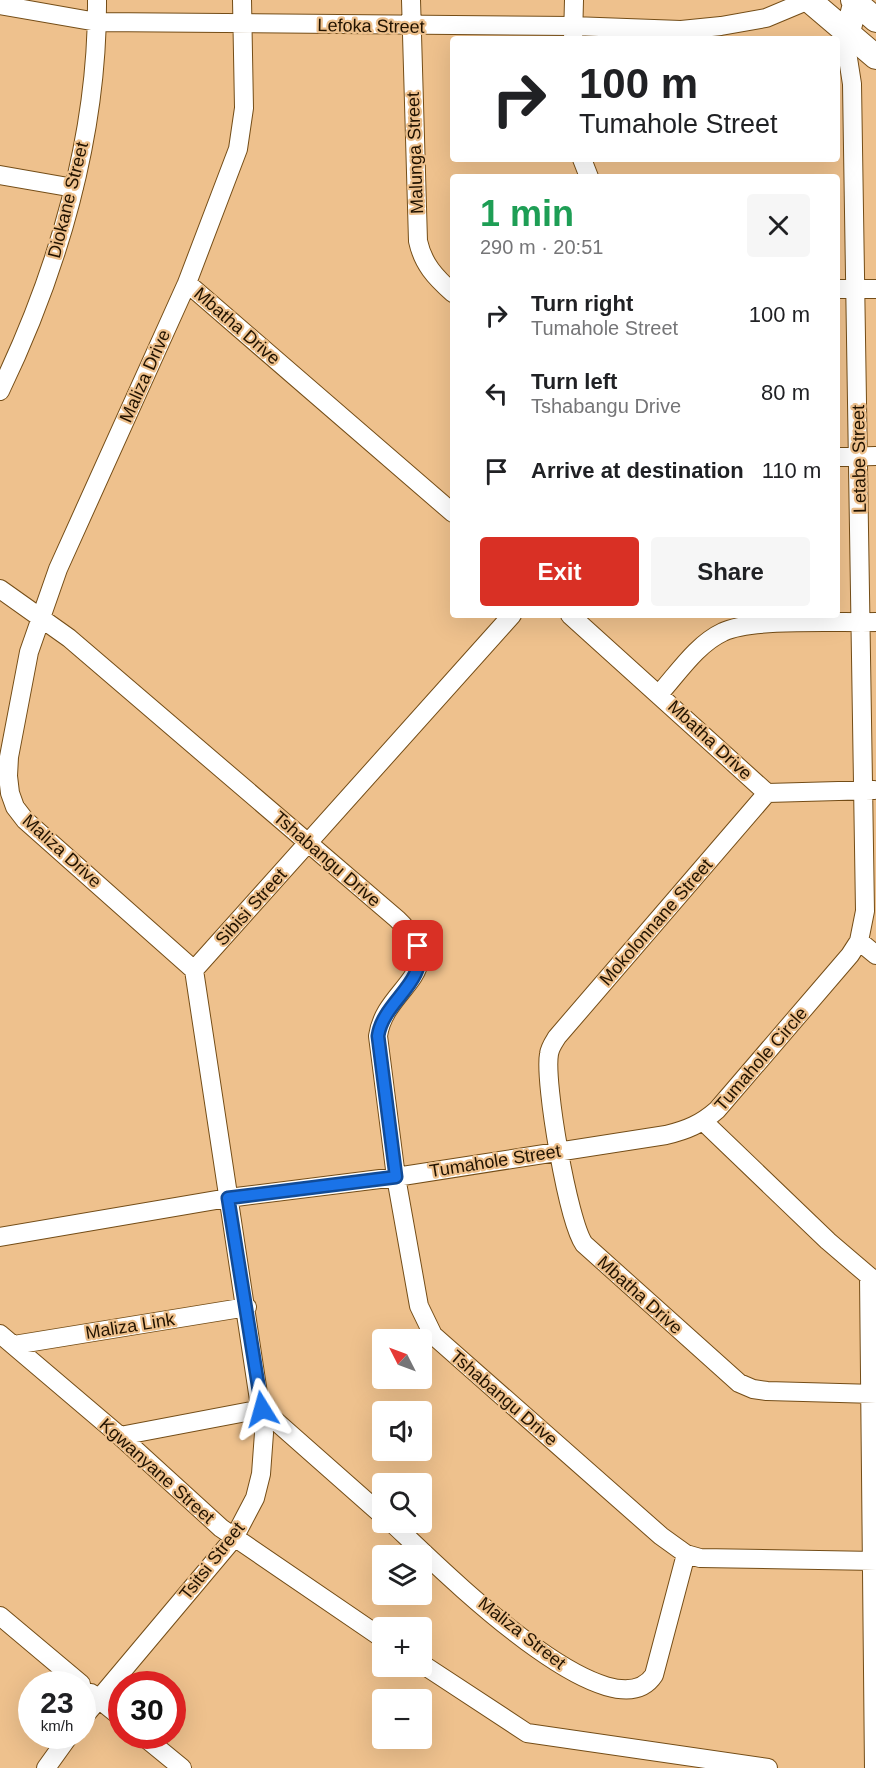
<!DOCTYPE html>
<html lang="en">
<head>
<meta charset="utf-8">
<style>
  body { margin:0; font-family:Helvetica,sans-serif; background:#f6f6f6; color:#202124; height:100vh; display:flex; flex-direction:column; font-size:22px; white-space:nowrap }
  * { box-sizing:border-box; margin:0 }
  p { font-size:20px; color:#757577 }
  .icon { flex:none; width:33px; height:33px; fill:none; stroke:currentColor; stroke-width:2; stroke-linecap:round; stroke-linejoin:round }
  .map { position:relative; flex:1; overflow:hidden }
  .panel { position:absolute; left:450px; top:174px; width:390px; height:444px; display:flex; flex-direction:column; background:#fff; border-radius:6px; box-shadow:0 6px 24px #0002 }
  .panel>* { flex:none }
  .hud { position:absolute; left:450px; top:36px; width:390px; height:126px; border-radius:6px; box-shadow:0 6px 24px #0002; background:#fff; color:#202124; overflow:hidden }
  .needle { width:39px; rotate:312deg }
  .fabs { position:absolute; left:372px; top:1329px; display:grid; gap:12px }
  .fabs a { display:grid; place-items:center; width:60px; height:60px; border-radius:6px; background:#fff; box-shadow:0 6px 24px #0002; font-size:30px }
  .speed { position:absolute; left:18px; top:1671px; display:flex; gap:12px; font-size:30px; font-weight:700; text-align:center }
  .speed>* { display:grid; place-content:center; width:78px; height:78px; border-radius:50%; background:#fff; box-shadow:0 6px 24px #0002; line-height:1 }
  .speed small { font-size:15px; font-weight:400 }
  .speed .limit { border:9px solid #d22; background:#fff; color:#111 }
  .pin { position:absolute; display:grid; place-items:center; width:51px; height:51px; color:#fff; margin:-26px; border-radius:12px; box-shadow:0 3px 9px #0006 }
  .me { position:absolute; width:66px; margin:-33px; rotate:352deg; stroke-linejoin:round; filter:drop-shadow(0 0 4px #0008) }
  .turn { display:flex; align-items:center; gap:21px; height:126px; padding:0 30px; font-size:27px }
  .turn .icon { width:78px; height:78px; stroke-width:2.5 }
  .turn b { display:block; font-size:42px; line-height:51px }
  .round { display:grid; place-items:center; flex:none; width:63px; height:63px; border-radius:6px; background:#f6f6f6 }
  .summary { display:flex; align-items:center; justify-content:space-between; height:102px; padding:0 30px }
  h1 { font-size:36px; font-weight:800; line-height:45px; color:#1e9e55 }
  .action { display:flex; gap:12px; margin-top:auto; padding:12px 30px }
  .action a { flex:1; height:69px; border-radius:6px; background:#d93025; color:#fff; font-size:24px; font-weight:800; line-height:69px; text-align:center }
  .action a+a { background:#f6f6f6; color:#202124 }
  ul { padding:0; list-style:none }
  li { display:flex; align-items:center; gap:18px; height:78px; padding:0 30px }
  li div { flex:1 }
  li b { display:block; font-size:22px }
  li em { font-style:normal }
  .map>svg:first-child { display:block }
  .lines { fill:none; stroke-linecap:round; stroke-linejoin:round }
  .street-casing { stroke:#744d17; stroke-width:20 }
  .secondary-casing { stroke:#744d17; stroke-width:26 }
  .street { stroke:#fff; stroke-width:18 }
  .secondary { stroke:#fff; stroke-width:24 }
  .route-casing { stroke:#114b97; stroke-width:15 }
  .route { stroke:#1a73e8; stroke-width:10 }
  .labels { text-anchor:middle; stroke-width:4.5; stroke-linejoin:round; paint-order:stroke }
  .street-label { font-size:18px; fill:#221300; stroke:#eec18d }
</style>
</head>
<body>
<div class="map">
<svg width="876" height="1768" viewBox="0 0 876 1768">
  <rect width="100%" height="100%" fill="#eec18d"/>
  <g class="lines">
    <defs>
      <path id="street" d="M411,0L418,241C423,264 435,277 453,293
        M0,5L97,22L572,26L681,30L721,26L766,18L809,0
        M573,39L574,0
        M582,159L589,177
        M0,175L74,188
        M187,283L453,513
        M837,289H876
        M0,391C58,271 98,135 97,0
        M837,457L876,456
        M0,589L69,638L397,919C454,973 385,985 378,1036L396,1177L419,1306L433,1335L661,1536L686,1554L700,1558L876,1561
        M570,615L767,793L874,790
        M660,693C678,673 697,644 723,632C751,618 841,623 876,622
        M767,793L557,1037C554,1042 550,1047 549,1054C544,1082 568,1221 584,1244L739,1383L753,1389L767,1391L876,1394
        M859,941L876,955
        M194,970L512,615
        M704,1122L828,1241L869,1276
        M0,1237L228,1198L396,1177L666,1135C687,1130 701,1124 717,1110L850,955L859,941L865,911L852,84L847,52L848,32
        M869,1276L874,1768
        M0,1334L120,1436L221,1528L382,1638
        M14,1345L247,1307
        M262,1409L382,1515
        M120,1436L262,1409
        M391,1522C427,1555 610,1742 654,1675L686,1554
        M0,1616L81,1684
        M422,1664L527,1733L768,1768
        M91,1693L122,1718
        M82,1719L234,1538L255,1498L261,1474L264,1433L194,970L25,820L15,807L10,793L8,776L9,757L29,652L58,569L187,283L238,149L244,108L242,0
        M143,1736L182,1768
        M46,1768L69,1736"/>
      <path id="secondary" d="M809,0L876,57
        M853,0L876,20
        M848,32L856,0"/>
    </defs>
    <use href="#street" class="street-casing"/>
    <use href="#secondary" class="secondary-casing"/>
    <use href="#street" class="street"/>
    <use href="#secondary" class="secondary"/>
  </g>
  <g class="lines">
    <defs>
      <path id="route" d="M262,1409L228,1198L396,1177L378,1036C383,1001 428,983 418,946"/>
    </defs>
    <use href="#route" class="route-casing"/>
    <use href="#route" class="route"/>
  </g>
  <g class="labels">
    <g class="street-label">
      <text transform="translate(371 26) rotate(1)" y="6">Lefoka Street</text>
      <text transform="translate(415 153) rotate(-92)" y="6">Malunga Street</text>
      <text transform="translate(68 200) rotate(-76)" y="6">Diokane Street</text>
      <text transform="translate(237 326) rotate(41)" y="6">Mbatha Drive</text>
      <text transform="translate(145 376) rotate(-66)" y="6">Maliza Drive</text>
      <text transform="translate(859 459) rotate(-91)" y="6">Letabe Street</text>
      <text transform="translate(710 740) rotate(43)" y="6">Mbatha Drive</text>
      <text transform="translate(62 851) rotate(42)" y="6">Maliza Drive</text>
      <text transform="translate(327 859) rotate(41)" y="6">Tshabangu Drive</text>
      <text transform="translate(251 907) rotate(-48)" y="6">Sibisi Street</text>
      <text transform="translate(656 922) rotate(-49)" y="6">Mokolonnane Street</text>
      <text transform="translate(761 1059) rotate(-49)" y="6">Tumahole Circle</text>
      <text transform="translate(495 1161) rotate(-9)" y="6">Tumahole Street</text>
      <text transform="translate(640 1295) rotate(42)" y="6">Mbatha Drive</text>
      <text transform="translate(130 1326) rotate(-9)" y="6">Maliza Link</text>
      <text transform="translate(504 1398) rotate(41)" y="6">Tshabangu Drive</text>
      <text transform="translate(157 1471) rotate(42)" y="6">Kgwanyane Street</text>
      <text transform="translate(212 1561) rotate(-52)" y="6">Tsitsi Street</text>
      <text transform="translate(522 1633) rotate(38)" y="6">Maliza Street</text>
    </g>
  </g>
</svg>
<div class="fabs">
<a><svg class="needle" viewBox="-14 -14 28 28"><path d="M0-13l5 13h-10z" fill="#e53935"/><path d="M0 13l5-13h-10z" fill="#757577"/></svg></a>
<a><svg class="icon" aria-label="sound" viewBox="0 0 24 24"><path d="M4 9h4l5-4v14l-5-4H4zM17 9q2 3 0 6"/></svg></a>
<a><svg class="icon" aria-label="search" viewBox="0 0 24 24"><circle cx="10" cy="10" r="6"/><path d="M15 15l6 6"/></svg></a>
<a><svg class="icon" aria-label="layers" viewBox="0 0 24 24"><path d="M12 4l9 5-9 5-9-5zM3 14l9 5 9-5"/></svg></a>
<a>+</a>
<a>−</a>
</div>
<div class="speed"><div>23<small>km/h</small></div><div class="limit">30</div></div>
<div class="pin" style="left:418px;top:946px;background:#d93025"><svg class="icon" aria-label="arrive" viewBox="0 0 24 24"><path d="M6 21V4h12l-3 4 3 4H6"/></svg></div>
<svg class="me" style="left:262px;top:1409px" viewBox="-20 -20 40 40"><path d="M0-17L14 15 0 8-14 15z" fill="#1a73e8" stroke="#fff" stroke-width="4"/></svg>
<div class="hud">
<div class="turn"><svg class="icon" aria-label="right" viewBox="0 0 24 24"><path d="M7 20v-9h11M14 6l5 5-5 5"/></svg><div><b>100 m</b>Tumahole Street</div></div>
</div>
<section class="panel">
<div class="summary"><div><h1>1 min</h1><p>290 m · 20:51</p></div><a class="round"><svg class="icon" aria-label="close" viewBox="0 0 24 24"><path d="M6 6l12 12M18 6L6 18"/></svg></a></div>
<ul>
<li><svg class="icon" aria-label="right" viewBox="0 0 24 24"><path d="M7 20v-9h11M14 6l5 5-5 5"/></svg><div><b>Turn right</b><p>Tumahole Street</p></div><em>100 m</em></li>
<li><svg class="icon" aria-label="left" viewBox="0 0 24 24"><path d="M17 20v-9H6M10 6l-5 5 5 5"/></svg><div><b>Turn left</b><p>Tshabangu Drive</p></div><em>80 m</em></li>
<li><svg class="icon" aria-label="arrive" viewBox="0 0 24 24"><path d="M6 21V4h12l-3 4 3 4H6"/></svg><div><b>Arrive at destination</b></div><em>110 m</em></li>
</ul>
<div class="action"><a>Exit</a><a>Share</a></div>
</section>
</div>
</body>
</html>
